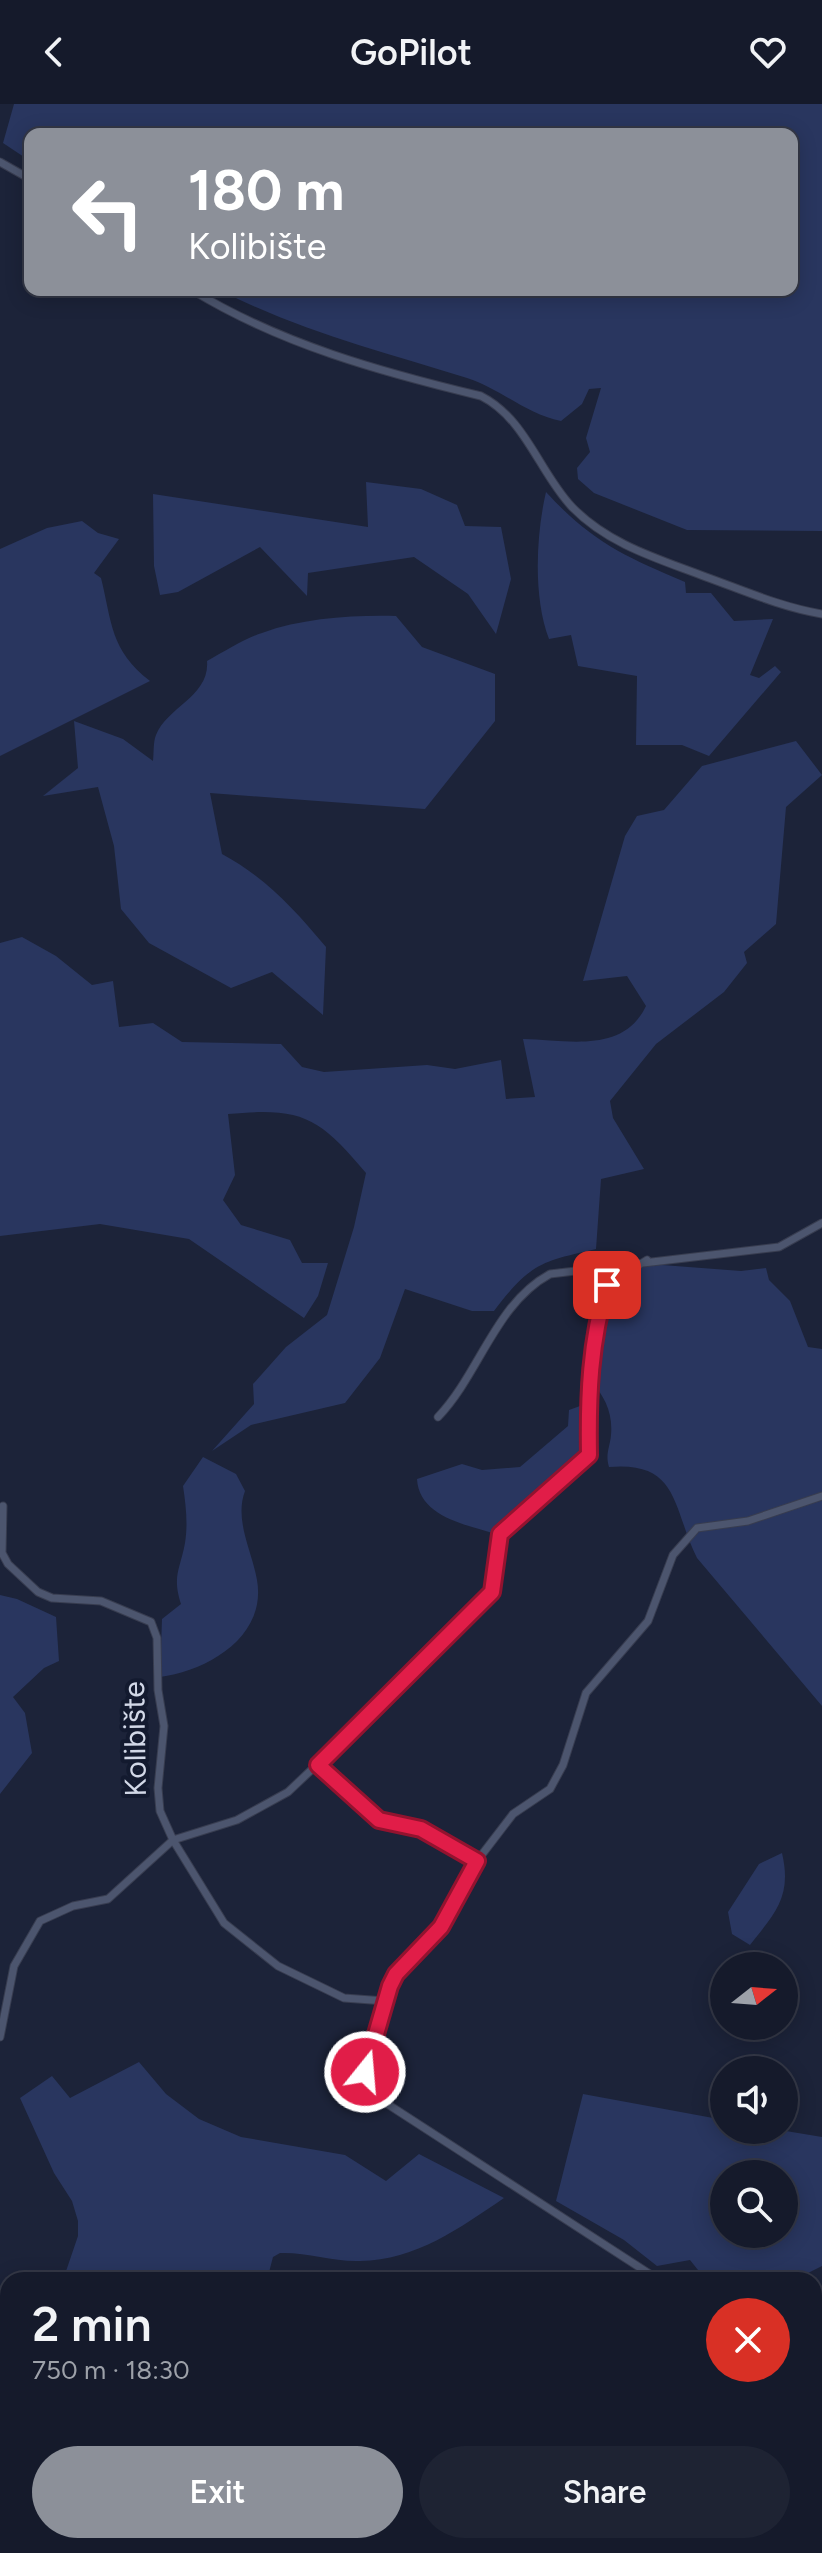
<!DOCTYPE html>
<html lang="en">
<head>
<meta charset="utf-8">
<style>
  body { margin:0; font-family:Figtree,sans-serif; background:#1e2333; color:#f1f3f6; height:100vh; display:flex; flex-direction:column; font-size:30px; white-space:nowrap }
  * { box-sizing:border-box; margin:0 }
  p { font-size:26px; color:#9da1a9 }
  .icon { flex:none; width:44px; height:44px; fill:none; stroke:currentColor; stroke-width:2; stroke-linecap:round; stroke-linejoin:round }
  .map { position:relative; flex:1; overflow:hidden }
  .drawer { position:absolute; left:0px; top:2168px; width:822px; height:282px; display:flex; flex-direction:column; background:#151a2b; border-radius:24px 24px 0 0; box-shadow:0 4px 20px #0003,0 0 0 2px #343847 }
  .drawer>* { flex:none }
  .banner { position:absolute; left:24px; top:24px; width:774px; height:168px; border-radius:16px; box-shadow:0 4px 20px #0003,0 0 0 2px #343847; background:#8c9099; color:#fff; overflow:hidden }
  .needle { width:52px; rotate:73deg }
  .controls { position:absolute; left:710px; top:1848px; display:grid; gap:16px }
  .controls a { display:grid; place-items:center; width:88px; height:88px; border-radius:50%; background:#151a2b; box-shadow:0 4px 20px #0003,0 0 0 2px #343847; font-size:40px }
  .pin { position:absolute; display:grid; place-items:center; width:68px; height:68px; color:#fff; margin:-34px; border-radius:16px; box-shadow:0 4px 12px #0006 }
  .me { position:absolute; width:88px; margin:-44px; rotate:17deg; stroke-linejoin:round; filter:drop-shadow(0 0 6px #0008) }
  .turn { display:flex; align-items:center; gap:28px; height:168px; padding:0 32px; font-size:36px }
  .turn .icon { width:104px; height:104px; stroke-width:2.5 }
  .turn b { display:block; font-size:56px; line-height:68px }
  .round { display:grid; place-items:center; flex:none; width:84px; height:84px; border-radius:42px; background:#1e2333 }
  .overview { display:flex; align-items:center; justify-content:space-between; height:136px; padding:0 32px }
  h1 { font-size:48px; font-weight:600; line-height:60px }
  .button { display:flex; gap:16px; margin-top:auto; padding:16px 32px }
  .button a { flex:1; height:92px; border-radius:48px; background:#8c9099; color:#fff; font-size:32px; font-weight:600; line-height:92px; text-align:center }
  .button a+a { background:#1e2333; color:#f1f3f6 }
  header { display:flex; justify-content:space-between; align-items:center; height:104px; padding:0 32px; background:#151a2b; font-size:36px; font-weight:600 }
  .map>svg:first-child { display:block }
  .green { fill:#29365f; fill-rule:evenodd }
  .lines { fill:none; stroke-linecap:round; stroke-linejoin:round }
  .minor-casing { stroke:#383d50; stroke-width:9 }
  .minor { stroke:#4c556e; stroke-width:7 }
  .route-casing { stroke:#92132f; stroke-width:20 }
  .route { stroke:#e11d48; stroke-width:14 }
  .labels { text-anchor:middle; stroke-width:8; stroke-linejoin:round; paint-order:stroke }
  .street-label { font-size:30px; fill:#d2d8e7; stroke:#131a2f }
</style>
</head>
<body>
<header><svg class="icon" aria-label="back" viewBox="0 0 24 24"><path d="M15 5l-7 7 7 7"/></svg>GoPilot<svg class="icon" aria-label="heart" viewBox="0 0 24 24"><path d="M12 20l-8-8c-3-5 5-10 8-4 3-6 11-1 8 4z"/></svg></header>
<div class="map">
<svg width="822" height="2449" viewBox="0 0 822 2449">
  <rect width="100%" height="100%" fill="#1c2339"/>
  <path class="green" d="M14,0H822V427L687,426L594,389L578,375L577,364L590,348L586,334L601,284L589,285L582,300L561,317C526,310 501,285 467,274C383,248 299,227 220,186H792V30H30V57L3,39Z
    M366,378L421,385L457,401L465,422L501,423L511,475L496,530L468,490L414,453L308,469L307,492L260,443L178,488L160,491L154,462L153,390L368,423Z
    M546,388C592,438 624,452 685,478L686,489H711L734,517L773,515L750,571L759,574L775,562L781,568L709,652L682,641H636L637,572L578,562L571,531L549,535C533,493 536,431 546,388Z
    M82,417L98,429L119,435L94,469L101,474C112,518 110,546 150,577L0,652V445L47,424Z
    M396,512L422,543L495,570V617L425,705L210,689L222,750C266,774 294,805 326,843L323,911L272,868L231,884L149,839L121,805L114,742L98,683L43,692L78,664L74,617L123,635L153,657C154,649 153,638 156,631C167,603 210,592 207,557C224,548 243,535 262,529C303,514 353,511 396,512Z
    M796,637L822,671L786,703L776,820L744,848L747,859L724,888L656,940L610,997L613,1014L644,1065L601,1075L596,1145C539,1158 530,1160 494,1207H472L405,1185L380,1254L345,1299L251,1321L212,1347L254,1300L253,1280L286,1243L327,1211L354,1123L366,1069C319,1013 302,1003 228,1010L235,1071L223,1096L241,1121L290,1136L302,1159H328L318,1192L304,1214L189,1135L100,1120L0,1132V839L22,833L56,852L92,881L113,877L119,923L153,919L182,938L281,940L302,963L324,968L427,961L455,965L501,956L506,995L535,993L523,935C568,936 623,950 646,902L627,872L583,877L625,732L637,712L664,706L702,662Z
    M649,1160L741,1167L766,1164L769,1176L790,1197L808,1243L822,1245V1602L697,1454C672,1404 680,1357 609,1363C605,1350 610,1343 611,1331C613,1309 605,1293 591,1277L604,1181Z
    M580,1302L585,1350L496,1430C467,1421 419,1413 417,1375L462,1360L482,1366L520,1363L568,1322L569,1306Z
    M203,1353L236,1370L245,1387C234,1416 252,1447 257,1476C267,1533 207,1567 160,1573L162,1515L181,1500C172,1472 180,1466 185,1439C188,1420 186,1402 183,1382Z
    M0,1491L17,1495L56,1513L59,1557L44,1564L13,1593L25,1609L32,1649L0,1690Z
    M782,1749C792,1792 776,1808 750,1841L732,1830L728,1808L759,1760Z
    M139,1958L166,1990L199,2015L241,2033L345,2051L386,2077L419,2050L504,2094C460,2124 416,2156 360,2157C333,2158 307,2148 280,2149L273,2153L267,2176H63L78,2132V2117L72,2097L54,2069L20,1994L52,1972L70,1994Z
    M583,1990L724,2016V2026H780L822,2033V2162L794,2176H706L690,2156L657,2162L624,2136L556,2097ZM724,2070H784V2130H724Z
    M814,2348H822V2449H568L563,2442H814Z
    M405,2442H459L452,2449H404Z"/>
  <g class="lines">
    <defs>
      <path id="minor" d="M0,58L30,75
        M192,186C280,240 381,268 481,292C526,315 539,368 572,403C609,441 659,455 706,473C745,487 781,503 822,510
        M438,1313C480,1269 495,1200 550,1170L779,1143L822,1119
        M3,1402L2,1449L8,1460L38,1488L52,1494L101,1497L151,1518L157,1534L158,1586L164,1622L158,1684L160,1707L173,1736L224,1819L278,1862L344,1894L385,1897
        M318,1661L379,1716L421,1725L477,1757
        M0,1933L14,1862L40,1817L73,1802L108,1795L173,1736L237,1716L288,1688L418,1565L492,1488L500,1430L589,1351C588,1292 591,1238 607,1181L647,1156
        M659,2176L375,1992L365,1968L366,1956L396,1870L441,1823L477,1757L513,1710L550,1685L563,1661L586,1589L648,1517L673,1451L697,1424L748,1417L822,1392
        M0,2254L8,2264
        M0,2299L8,2285
        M723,2442L726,2449"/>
    </defs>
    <use href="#minor" class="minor-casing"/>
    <use href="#minor" class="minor"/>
  </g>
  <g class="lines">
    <defs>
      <path id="route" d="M365,1968L390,1882L396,1870L441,1823L477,1757L421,1725L379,1716L318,1661L492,1488L500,1430L589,1351C588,1292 590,1238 607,1181"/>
    </defs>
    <use href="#route" class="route-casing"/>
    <use href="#route" class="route"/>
  </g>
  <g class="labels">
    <g class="street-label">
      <text transform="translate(135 1635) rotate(-91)" y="10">Kolibište</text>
    </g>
  </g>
</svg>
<div class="controls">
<a><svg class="needle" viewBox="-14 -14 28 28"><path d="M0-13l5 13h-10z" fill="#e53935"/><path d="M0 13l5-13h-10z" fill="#9da1a9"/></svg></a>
<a><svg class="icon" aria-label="sound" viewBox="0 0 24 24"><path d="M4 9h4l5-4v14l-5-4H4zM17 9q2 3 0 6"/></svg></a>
<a><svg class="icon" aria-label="search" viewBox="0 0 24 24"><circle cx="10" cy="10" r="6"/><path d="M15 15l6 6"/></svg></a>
</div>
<div class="pin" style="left:607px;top:1181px;background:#d93025"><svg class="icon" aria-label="arrive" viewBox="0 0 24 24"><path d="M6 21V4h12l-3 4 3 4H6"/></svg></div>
<svg class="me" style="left:365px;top:1968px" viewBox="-20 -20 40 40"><circle r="17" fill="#e11d48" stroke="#fff" stroke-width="3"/><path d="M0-11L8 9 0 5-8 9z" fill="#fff"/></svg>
<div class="banner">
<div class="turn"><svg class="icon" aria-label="left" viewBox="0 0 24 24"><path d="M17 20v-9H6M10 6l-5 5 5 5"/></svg><div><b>180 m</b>Kolibište</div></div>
</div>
<section class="drawer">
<div class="overview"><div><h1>2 min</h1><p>750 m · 18:30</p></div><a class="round" style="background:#d93025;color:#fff"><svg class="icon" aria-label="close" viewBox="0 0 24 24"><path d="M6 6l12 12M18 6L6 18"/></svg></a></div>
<div class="button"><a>Exit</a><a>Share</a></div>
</section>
</div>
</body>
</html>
